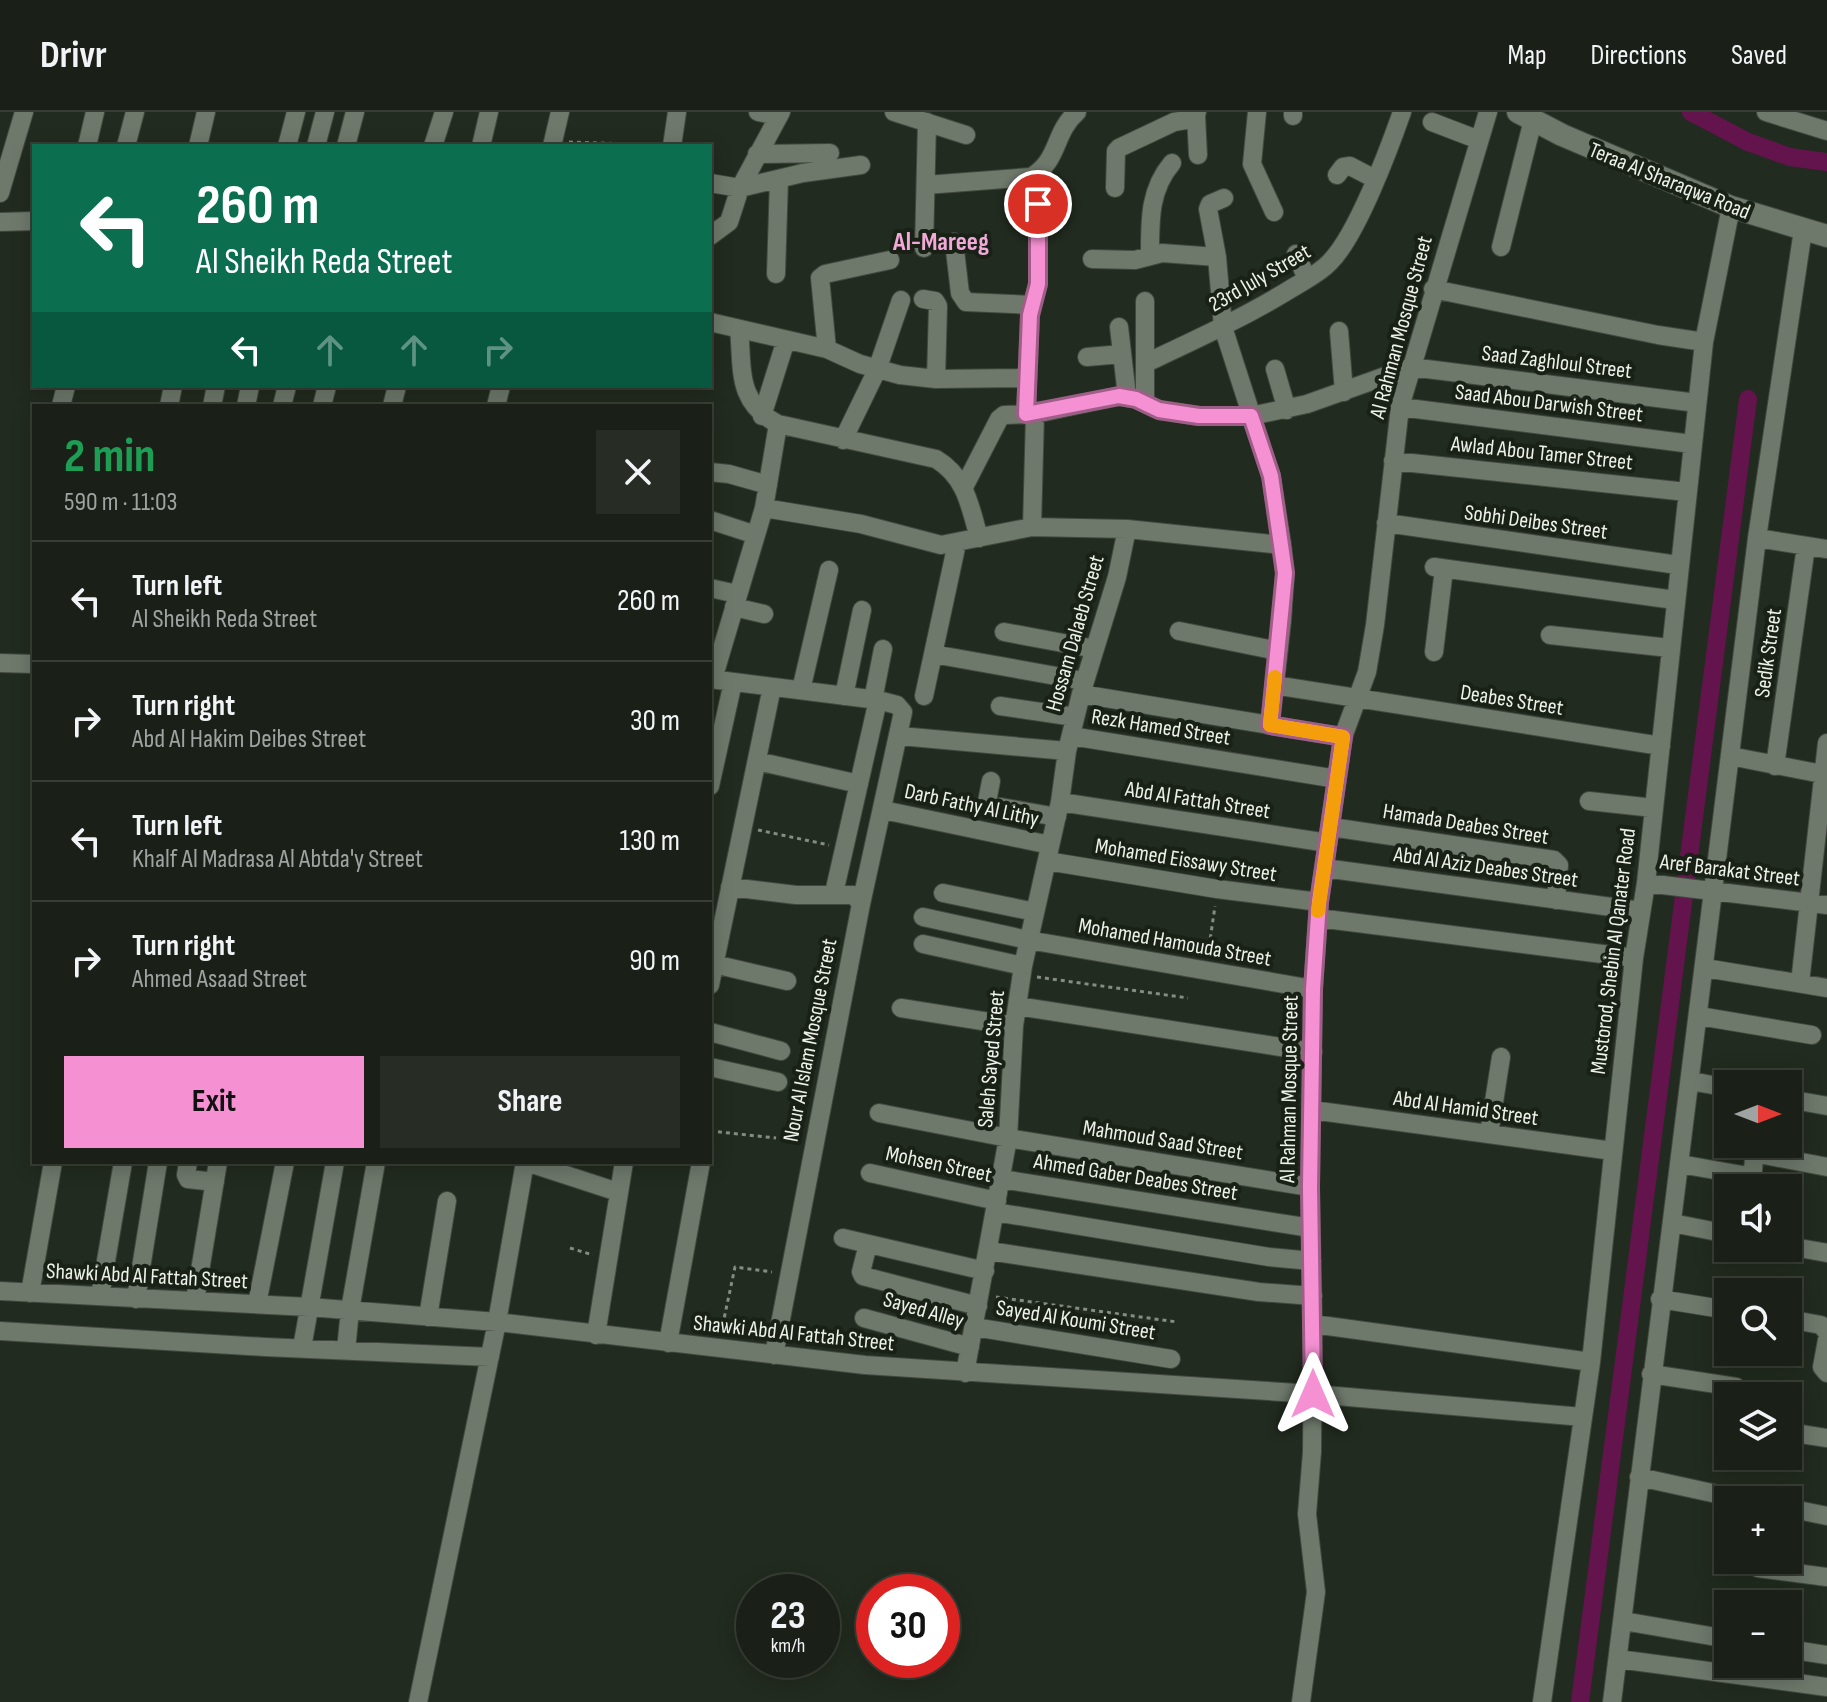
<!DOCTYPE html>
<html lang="en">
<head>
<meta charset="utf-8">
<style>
  body { margin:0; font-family:"Sofia Sans Condensed",sans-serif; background:#272d24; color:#f1f3f6; height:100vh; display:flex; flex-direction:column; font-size:30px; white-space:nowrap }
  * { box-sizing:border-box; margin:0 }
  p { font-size:26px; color:#9fa3a1 }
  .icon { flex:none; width:44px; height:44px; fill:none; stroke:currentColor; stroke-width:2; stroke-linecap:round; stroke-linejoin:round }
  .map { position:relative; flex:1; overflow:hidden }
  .panel { position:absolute; left:32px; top:292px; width:680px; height:760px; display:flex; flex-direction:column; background:#1a2017; border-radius:0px; box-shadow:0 4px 20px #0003,0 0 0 2px #383e36 }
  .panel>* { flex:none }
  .banner { position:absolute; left:32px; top:32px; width:680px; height:244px; border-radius:0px; box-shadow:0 4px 20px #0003,0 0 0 2px #383e36; background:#0b6e4f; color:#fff; overflow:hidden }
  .needle { width:52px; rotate:90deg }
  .controls { position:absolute; left:1714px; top:958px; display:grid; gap:16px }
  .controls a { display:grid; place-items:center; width:88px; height:88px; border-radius:0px; background:#1a2017; box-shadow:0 4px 20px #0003,0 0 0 2px #383e36; font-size:40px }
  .speed { position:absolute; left:736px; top:1462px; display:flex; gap:16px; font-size:40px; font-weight:700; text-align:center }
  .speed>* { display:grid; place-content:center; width:104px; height:104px; border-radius:50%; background:#1a2017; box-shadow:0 4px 20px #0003,0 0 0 2px #383e36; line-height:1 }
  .speed small { font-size:20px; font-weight:400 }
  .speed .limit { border:12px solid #d22; background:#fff; color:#111 }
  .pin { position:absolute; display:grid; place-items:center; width:68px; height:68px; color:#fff; margin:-34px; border:4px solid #fff; border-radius:50%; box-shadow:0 2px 8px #0007 }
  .me { position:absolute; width:88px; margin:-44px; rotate:0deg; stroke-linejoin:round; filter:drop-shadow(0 0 6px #0008) }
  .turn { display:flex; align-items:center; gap:28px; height:168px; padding:0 32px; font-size:36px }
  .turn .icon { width:104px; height:104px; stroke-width:2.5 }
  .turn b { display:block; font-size:56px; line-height:68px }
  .lanes { display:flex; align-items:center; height:76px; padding:0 32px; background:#0003; justify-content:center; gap:40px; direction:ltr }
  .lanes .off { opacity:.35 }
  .round { display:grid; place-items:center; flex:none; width:84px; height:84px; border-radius:0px; background:#272d24 }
  .summary { display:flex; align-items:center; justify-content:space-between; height:136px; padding:0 32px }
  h1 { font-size:48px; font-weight:700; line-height:60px; color:#1e9e55 }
  .primary-button { display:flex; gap:16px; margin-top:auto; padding:16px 32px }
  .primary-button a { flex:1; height:92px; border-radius:0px; background:#f591d2; color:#111; font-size:32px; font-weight:700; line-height:92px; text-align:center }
  .primary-button a+a { background:#272d24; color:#f1f3f6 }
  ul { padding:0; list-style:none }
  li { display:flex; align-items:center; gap:24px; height:120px; padding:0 32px; border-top:2px solid #383e36 }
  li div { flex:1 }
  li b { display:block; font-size:30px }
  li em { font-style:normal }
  header { display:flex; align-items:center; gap:48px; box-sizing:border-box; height:112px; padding:0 40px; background:#1a2017; border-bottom:2px solid #383e36 }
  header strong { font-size:38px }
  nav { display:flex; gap:44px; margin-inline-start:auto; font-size:28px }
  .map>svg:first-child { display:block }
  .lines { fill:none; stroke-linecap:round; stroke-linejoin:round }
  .canal { stroke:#63144d; stroke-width:18 }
  .minor-casing { stroke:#42483f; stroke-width:20 }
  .tertiary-casing { stroke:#42483f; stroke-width:24 }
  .path { stroke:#858c82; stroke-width:3; stroke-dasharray:4 4; stroke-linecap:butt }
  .minor { stroke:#6e786b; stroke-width:18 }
  .tertiary { stroke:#6e786b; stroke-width:22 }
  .route-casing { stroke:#9f5e88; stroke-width:20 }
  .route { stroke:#f591d2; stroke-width:14 }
  .slow { stroke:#f59e0b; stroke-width:14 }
  .labels { text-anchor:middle; stroke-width:8; stroke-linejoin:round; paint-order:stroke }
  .street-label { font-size:22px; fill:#ecf1e9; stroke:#192116 }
  .quarter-label { font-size:26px; font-weight:bold; fill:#f1aad7; stroke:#192116 }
</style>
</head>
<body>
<header>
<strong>Drivr</strong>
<nav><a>Map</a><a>Directions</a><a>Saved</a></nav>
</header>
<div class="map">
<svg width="1827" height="1590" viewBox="0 0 1827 1590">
  <rect width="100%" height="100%" fill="#222b1f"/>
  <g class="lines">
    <path class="canal" d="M1691,0L1748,30L1790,45L1827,50
      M1580,1590L1748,287"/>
    <defs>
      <path id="minor" d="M758,0L779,4
        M894,0L966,23
        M1257,0L1252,52L1274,100
        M1766,0L1827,19
        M1196,4L1198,43
        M1293,4V0
        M1432,10L1479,28
        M87,34L95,0
        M126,34L135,0
        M198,34L206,0
        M287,34L296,0
        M316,34L325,0
        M346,34L355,0
        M433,34L444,0
        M481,34L489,0
        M552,34L560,0
        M672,34L677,0
        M757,42L830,41
        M1337,63L1343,55L1350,54L1375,67
        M710,71L740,76L803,61L861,53
        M926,73L1031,65C1060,48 1053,21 1077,0
        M1115,76L1116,39L1119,36L1174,10L1192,7L1197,0
        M0,81L24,0
        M1224,86L1210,92L1208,97L1217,145L1223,215L1271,364L1282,433L1285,461L1282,509L1270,613
        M0,110L34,109
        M710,124L729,110L740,76L781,0
        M954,130L960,181L966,190L1032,193
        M1501,135L1533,8
        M924,136L927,10
        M1296,142L1307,167
        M1150,144C1150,109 1149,78 1172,51
        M1092,147L1135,148L1162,141L1217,145
        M776,162L779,67
        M1433,177L1658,223L1704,230
        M923,187L935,189L938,194L936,267
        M710,210L827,237L860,252L900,263L936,267L1027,266
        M1119,215L1127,284
        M1339,219L1344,280
        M827,237L820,166L825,162L890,148
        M1087,245L1122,242
        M1146,251C1195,228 1243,206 1289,178C1303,169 1319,162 1330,150C1357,123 1389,37 1402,0
        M1275,257L1287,298
        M1145,291V189
        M61,294L66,274
        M169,294L173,274
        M212,294L216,274
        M246,294L250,274
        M282,294L287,274
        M322,294L327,274
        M392,294L397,274
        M496,294L501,274
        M1400,295L1692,332
        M1026,302L1030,203L1038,172V92
        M762,304L786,228
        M778,312L936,347C966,365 970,394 979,426
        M843,328L877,258L901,188
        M1393,349L1687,380
        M710,360L729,362L768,373
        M964,375L999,307L1004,303L1035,302L1119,284L1136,287L1159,298L1199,304H1251L1307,292L1411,255L1697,291
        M764,396L861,412L941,433L1032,415L1127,417L1282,433
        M713,409L756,423
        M1386,411L1678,453
        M1032,415L1035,302
        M1757,426L1827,437
        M1434,455L1675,488
        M710,476L737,482
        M734,495L764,502
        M1179,519L1278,539
        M1004,520L1095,537
        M1550,523L1670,536
        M1434,540L1444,457
        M933,542L1084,569
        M0,551L34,552
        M710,567L878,588L897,593L903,600L861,792L774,1243
        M713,567L764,396L778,312C736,290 743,258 739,217
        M1274,573L1661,634
        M801,578L829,458
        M1081,582L1343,625
        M844,584L862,498
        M924,584L957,431
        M873,588L883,537
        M1000,594L1075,605
        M900,624L1067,639
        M1071,624L1337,667
        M1730,644L1827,663
        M757,649L859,672
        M1775,654L1806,434
        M991,669L987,690L989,693L1057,705
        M710,674L733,570
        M1589,689L1654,696
        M1060,690L1328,731
        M883,698L1050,733
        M1331,715L1554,748L1559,753L1556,788
        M1047,749L1217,777L1319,790
        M1324,756L1641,799
        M1646,771L1827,793
        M730,775L796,783H854L861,792
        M834,781L878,588
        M943,781L1035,800
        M923,805L1028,828L1313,877
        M1318,806L1634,846
        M923,832L1023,854
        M714,852L787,869
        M1705,856L1827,876
        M1800,871L1827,631
        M710,873L772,575
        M1017,894L1313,940
        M901,896L1014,914
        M1699,904L1812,923
        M710,920L781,939
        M710,955L778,970
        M1691,969L1728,976
        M1788,987L1827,994
        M1312,998L1613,1039
        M879,1001L1008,1026L1310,1075
        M1489,1022L1501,945
        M188,1050L186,1063L188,1067L215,1070
        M526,1050L618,1080
        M1680,1052L1748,1064L1753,1060L1754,1045L1759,1042L1827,1055
        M870,1061L997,1089
        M1001,1067L1311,1116
        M995,1100L1269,1145L1312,1149
        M1672,1111L1728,1122
        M843,1126L985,1159
        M868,1132L861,1160L863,1164L978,1194
        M1788,1134L1827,1141
        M989,1139L1259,1180L1313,1184
        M0,1179L309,1195L497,1210L865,1253L1313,1282L1583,1305
        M30,1181L53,1050
        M100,1184L123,1050
        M136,1187L158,1050
        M1660,1187L1728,1198
        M195,1189L218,1050
        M257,1192L285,1050
        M428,1205L447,1089
        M864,1206L970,1235
        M1788,1207L1821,1213L1827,1220
        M1313,1212L1591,1250
        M974,1215L1171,1247
        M0,1219L265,1235L490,1245
        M596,1223L624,1050
        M1827,1228L1822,1255L1827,1261
        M668,1231L701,1050
        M302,1236L335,1050
        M346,1238L350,1198L376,1050
        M965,1261L1008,1026L1014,914L1023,854L1060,690L1067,639L1081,582L1117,465L1127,417
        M1651,1262L1736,1275V1284
        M1788,1320L1827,1326
        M1639,1365L1744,1388
        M1788,1396L1827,1404
        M1758,1456L1827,1465
        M1623,1509L1728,1527
        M1788,1537L1827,1543
        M1618,1547L1827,1575
        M418,1590L497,1210L525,1050
        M1301,1590L1316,1480L1307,1402L1312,1340L1313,1212L1310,1075L1313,877L1319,790L1343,625L1367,560L1375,513L1400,295L1488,0
        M1542,1590L1591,1250L1634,846L1646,771L1704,230L1731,95
        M1612,1590L1757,426L1803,118"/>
      <path id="tertiary" d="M1518,0L1562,23L1731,95L1827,124"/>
    </defs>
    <use href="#minor" class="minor-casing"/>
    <use href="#tertiary" class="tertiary-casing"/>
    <path class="path" d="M569,30L657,33
      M758,718L829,733
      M1208,842L1215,794
      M1037,865L1188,886
      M710,1019L776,1026
      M570,1136L593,1143
      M996,1185L1177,1210
      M1095,1216L1097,1200
      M721,1221L735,1155L772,1160"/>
    <use href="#minor" class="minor"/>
    <use href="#tertiary" class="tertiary"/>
  </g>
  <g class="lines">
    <defs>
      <path id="route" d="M1038,92V172L1030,203L1026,302L1119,284L1136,287L1159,298L1199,304H1251L1271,364L1285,461L1270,613L1343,625L1319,790L1313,877L1310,1075L1313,1282"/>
    </defs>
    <use href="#route" class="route-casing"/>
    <use href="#route" class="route"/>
    <path class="slow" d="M1275,565L1270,613L1343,625L1318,799"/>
  </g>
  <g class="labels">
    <g class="street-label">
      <text transform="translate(1670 68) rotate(22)" y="8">Teraa Al Sharaqwa Road</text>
      <text transform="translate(1259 165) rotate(-30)" y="8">23rd July Street</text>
      <text transform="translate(1400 215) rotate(-75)" y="8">Al Rahman Mosque Street</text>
      <text transform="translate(1557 249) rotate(7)" y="8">Saad Zaghloul Street</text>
      <text transform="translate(1549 290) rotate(7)" y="8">Saad Abou Darwish Street</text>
      <text transform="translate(1542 340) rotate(6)" y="8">Awlad Abou Tamer Street</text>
      <text transform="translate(1536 409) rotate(8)" y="8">Sobhi Deibes Street</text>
      <text transform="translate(1074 521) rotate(-74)" y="8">Hossam Dalaeb Street</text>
      <text transform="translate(1767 541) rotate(-82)" y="8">Sedik Street</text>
      <text transform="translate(1512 587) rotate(9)" y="8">Deabes Street</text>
      <text transform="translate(1161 614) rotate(9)" y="8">Rezk Hamed Street</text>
      <text transform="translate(1198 687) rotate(9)" y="8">Abd Al Fattah Street</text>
      <text transform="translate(972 692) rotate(12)" y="8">Darb Fathy Al Lithy</text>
      <text transform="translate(1466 711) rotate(9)" y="8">Hamada Deabes Street</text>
      <text transform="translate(1186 747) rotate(9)" y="8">Mohamed Eissawy Street</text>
      <text transform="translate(1486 754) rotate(8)" y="8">Abd Al Aziz Deabes Street</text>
      <text transform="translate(1730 757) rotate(7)" y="8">Aref Barakat Street</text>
      <text transform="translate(1175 829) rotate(10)" y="8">Mohamed Hamouda Street</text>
      <text transform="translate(1612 839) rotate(-83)" y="8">Mustorod, Shebin Al Qanater Road</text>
      <text transform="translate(809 928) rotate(-79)" y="8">Nour Al Islam Mosque Street</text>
      <text transform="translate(990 947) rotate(-85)" y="8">Saleh Sayed Street</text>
      <text transform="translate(1288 977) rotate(-89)" y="8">Al Rahman Mosque Street</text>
      <text transform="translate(1466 995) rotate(8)" y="8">Abd Al Hamid Street</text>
      <text transform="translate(1163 1027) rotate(9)" y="8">Mahmoud Saad Street</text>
      <text transform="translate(939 1051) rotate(12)" y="8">Mohsen Street</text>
      <text transform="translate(1136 1064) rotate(9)" y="8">Ahmed Gaber Deabes Street</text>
      <text transform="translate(147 1163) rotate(3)" y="8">Shawki Abd Al Fattah Street</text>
      <text transform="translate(924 1197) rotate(16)" y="8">Sayed Alley</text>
      <text transform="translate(1076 1207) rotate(9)" y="8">Sayed Al Koumi Street</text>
      <text transform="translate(794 1220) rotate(6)" y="8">Shawki Abd Al Fattah Street</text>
    </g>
    <g class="quarter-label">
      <text x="941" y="138">Al-Mareeg</text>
    </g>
  </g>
</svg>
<div class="controls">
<a><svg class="needle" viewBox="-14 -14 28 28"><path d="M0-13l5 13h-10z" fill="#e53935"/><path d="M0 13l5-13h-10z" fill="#9fa3a1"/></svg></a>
<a><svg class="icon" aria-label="sound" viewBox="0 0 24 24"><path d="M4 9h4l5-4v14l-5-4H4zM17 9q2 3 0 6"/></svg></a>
<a><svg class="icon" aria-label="search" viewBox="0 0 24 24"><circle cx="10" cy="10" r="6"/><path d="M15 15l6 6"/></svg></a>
<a><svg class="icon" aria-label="layers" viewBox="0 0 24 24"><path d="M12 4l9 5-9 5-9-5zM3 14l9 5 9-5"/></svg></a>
<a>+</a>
<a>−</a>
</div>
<div class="speed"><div>23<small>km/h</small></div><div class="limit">30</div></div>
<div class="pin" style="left:1038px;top:92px;background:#d93025"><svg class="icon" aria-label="arrive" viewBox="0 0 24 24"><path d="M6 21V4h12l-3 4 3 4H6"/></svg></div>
<svg class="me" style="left:1313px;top:1282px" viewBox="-20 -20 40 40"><path d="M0-17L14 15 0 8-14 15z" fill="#f591d2" stroke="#fff" stroke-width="4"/></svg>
<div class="banner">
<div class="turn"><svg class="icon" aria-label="left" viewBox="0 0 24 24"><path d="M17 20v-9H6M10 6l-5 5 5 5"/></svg><div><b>260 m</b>Al Sheikh Reda Street</div></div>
<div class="lanes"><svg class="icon" aria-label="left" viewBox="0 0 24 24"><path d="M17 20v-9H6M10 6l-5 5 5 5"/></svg><svg class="icon off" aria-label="ahead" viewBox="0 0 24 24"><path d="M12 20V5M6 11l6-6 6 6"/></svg><svg class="icon off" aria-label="ahead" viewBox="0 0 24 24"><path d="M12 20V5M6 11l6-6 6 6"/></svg><svg class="icon off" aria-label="right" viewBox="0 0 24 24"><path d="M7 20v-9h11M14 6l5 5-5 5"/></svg></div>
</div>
<section class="panel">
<div class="summary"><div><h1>2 min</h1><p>590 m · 11:03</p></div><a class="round"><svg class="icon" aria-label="close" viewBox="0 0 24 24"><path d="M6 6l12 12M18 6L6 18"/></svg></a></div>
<ul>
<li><svg class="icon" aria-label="left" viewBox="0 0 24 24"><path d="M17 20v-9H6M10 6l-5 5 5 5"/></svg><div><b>Turn left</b><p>Al Sheikh Reda Street</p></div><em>260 m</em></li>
<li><svg class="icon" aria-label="right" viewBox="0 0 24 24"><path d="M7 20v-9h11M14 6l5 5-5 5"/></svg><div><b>Turn right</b><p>Abd Al Hakim Deibes Street</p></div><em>30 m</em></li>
<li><svg class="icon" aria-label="left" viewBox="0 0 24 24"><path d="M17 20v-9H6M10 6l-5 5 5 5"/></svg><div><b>Turn left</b><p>Khalf Al Madrasa Al Abtda'y Street</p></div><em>130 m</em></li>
<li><svg class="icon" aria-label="right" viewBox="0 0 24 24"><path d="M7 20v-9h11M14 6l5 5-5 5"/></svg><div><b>Turn right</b><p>Ahmed Asaad Street</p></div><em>90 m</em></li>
</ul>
<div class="primary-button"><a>Exit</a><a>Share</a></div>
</section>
</div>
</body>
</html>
